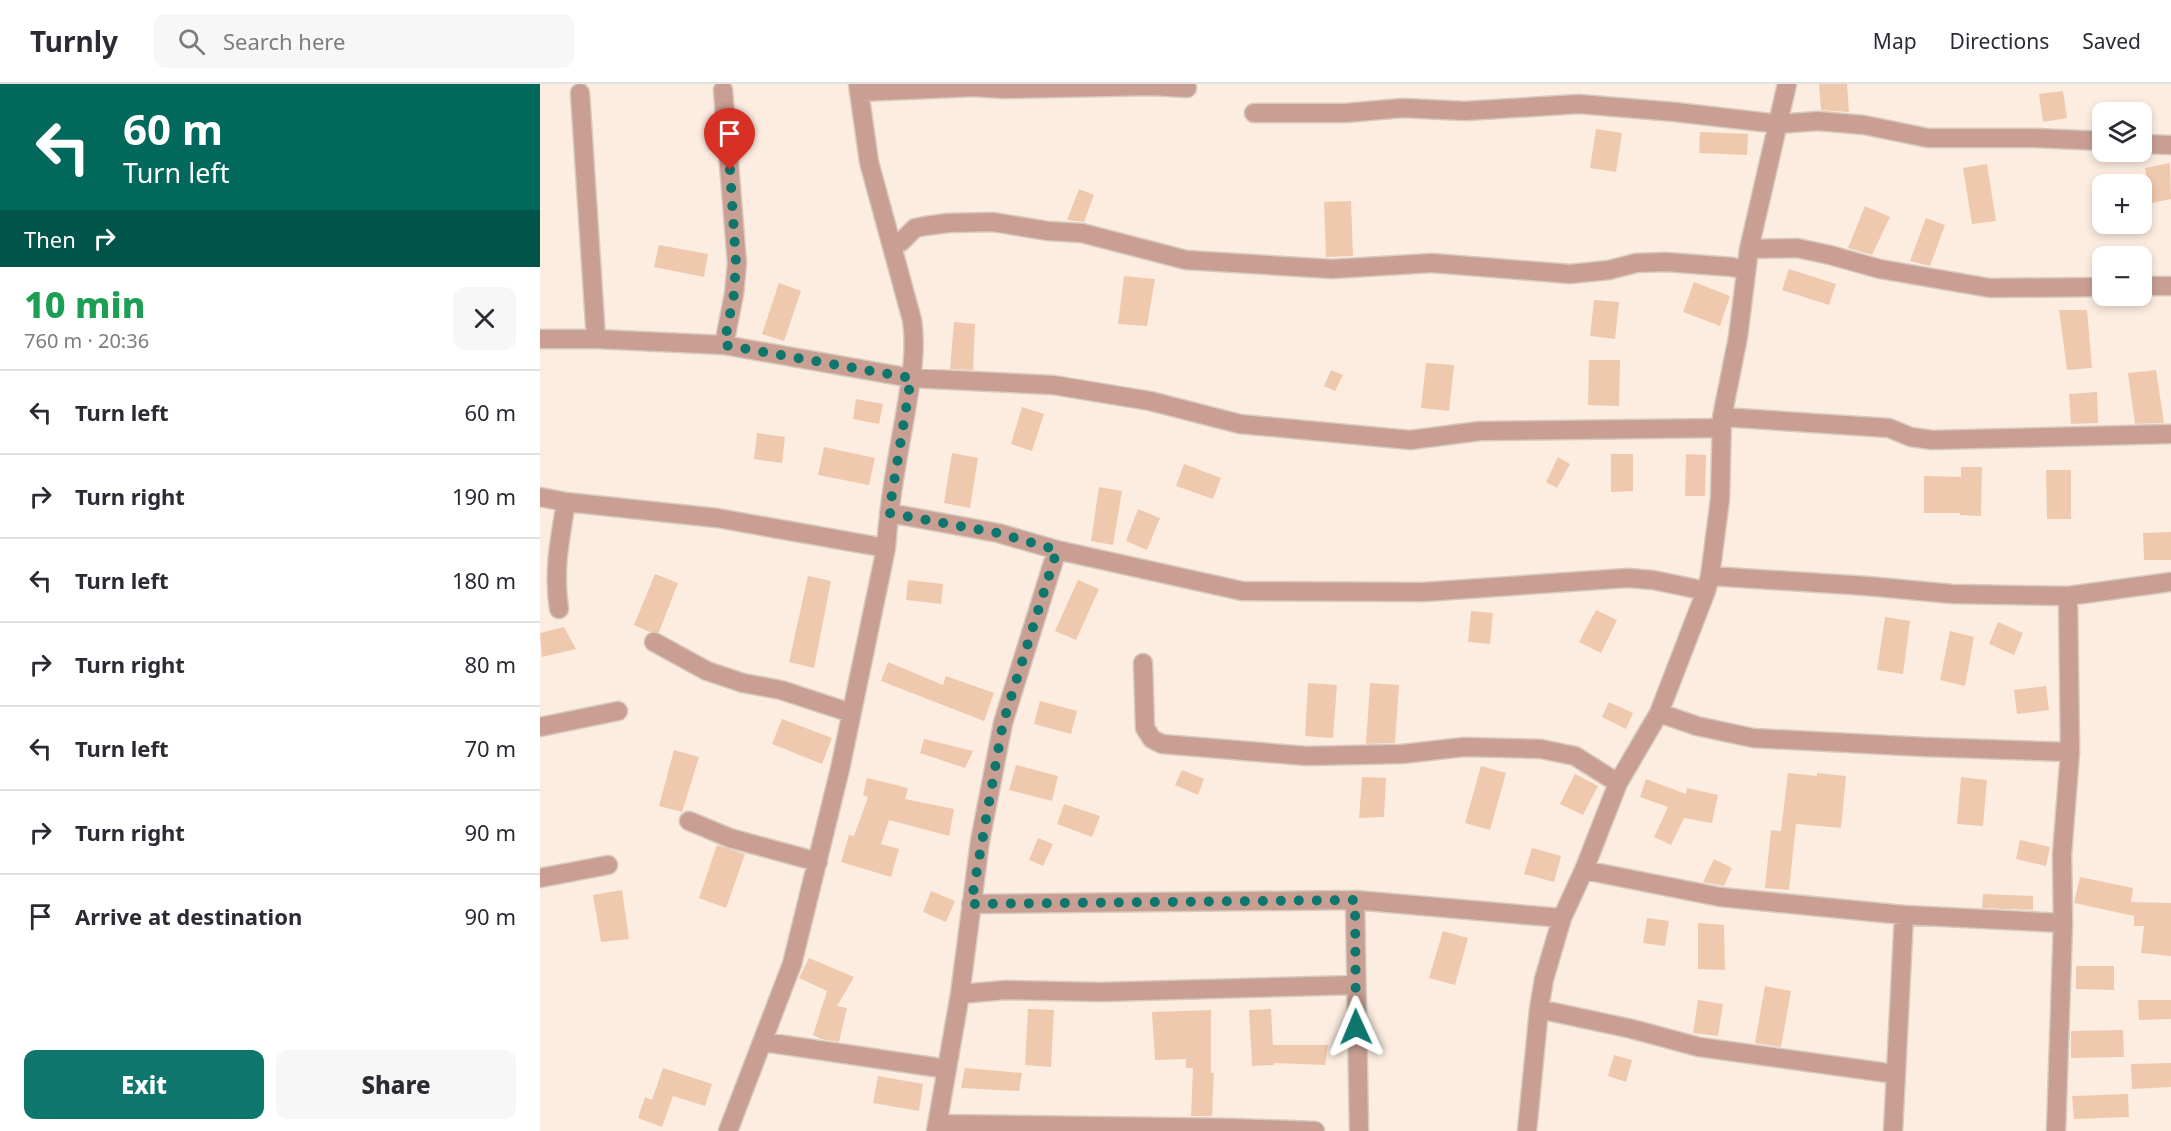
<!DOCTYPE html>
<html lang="en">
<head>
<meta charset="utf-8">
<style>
  body { margin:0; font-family:"Noto Sans",sans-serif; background:#f7f7f7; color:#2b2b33; height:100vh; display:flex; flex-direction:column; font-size:22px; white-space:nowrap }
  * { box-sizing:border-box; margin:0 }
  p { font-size:20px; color:#7c7c81 }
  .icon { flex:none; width:33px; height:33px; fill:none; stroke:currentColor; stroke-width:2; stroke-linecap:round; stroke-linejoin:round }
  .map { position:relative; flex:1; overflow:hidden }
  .drawer { display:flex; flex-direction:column; background:#fff; width:540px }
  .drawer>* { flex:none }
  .top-card { background:#00695c; color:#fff; overflow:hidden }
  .buttons { position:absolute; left:1552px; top:18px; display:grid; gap:12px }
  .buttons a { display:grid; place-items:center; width:60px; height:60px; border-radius:12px; background:#fff; box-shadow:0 3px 9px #0003; font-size:30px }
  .pin { position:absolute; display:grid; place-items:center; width:51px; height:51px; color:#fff; margin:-62px -26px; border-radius:50% 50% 50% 0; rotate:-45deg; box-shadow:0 0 6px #0007 }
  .pin .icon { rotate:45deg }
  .me { position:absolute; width:66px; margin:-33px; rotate:359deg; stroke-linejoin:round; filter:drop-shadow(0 0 4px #0008) }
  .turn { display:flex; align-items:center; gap:21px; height:126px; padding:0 24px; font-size:27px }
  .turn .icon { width:78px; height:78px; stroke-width:2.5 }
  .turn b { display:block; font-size:42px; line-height:51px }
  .then { display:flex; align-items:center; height:57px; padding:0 24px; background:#0003; gap:12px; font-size:22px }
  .round { display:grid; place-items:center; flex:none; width:63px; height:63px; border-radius:12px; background:#f7f7f7 }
  .head { display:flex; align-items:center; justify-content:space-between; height:102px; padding:0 24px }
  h1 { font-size:36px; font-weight:800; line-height:45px; color:#1e9e55 }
  .button { display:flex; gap:12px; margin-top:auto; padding:12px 24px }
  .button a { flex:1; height:69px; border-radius:12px; background:#0f766e; color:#fff; font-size:24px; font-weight:800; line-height:69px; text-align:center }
  .button a+a { background:#f7f7f7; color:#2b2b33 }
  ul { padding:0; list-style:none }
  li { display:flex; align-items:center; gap:18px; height:84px; padding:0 24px; border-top:2px solid #e1e1e2 }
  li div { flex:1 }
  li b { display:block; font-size:22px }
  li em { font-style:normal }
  header { display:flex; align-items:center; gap:36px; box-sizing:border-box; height:84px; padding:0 30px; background:#fff; border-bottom:2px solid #e1e1e2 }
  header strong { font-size:28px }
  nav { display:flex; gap:33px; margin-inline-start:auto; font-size:21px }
  .search { width:420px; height:54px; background:#f7f7f7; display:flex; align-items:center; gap:15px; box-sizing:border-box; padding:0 21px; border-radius:12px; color:#7c7c81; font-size:22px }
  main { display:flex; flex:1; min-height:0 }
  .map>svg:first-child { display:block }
  .building { fill:#efc9ad }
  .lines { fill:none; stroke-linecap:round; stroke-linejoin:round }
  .minor-casing { stroke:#d8cabf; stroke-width:21 }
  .minor { stroke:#c89f92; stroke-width:18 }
  .route { stroke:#0f766e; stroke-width:10; stroke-dasharray:0 18 }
</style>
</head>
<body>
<header>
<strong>Turnly</strong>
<div class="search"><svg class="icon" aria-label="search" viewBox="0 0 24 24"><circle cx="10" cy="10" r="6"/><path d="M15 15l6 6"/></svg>Search here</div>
<nav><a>Map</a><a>Directions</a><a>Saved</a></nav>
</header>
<main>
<section class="drawer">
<div class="top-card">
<div class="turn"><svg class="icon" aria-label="left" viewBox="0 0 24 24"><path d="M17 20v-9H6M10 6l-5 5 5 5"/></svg><div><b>60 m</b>Turn left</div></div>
<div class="then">Then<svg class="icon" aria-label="right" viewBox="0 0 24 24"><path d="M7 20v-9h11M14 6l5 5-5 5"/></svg></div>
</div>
<div class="head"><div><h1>10 min</h1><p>760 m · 20:36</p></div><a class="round"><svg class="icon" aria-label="close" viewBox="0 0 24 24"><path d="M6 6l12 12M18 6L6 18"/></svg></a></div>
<ul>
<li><svg class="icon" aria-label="left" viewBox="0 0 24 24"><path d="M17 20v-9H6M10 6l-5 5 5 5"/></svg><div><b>Turn left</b></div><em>60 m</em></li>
<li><svg class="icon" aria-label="right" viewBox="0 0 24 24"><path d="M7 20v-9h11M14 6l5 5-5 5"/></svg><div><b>Turn right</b></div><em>190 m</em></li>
<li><svg class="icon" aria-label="left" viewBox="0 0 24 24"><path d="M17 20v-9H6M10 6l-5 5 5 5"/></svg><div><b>Turn left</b></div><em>180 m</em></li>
<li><svg class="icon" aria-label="right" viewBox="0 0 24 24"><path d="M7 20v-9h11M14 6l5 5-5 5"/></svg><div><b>Turn right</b></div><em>80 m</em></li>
<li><svg class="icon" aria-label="left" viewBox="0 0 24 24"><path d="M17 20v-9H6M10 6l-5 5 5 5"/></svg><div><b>Turn left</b></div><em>70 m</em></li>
<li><svg class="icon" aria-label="right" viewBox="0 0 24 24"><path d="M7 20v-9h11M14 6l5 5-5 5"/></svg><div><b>Turn right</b></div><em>90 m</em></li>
<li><svg class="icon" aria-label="arrive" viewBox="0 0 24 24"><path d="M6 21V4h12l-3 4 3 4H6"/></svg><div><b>Arrive at destination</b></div><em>90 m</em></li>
</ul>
<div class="button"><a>Exit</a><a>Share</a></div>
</section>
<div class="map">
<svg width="1631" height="1047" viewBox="0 0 1631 1047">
  <rect width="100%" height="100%" fill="#fdede1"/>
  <path class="building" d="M1279,0H1307L1309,28L1281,26Z
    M1523,7L1527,34L1503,38L1499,10Z
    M1056,45L1082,49L1076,88L1050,84Z
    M1160,48L1208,50L1207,71L1159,69Z
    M1630,79L1631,115L1612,119L1605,84Z
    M1447,80L1456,137L1432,140L1423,84Z
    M539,105L554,111L544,138L527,136Z
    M811,117L813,172L786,173L784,118Z
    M1325,122L1350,133L1332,171L1308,164Z
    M1386,134L1405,141L1390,182L1370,177Z
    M119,161L168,170L164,193L114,183Z
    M1249,185L1296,200L1289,221L1242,206Z
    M584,192L615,195L607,242L578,240Z
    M1154,198L1190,212L1180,242L1143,228Z
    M239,199L261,207L244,257L222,250Z
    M1054,216L1079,218L1075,255L1050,252Z
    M1519,226H1547L1552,284L1527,286Z
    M414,238L435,240L433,286L410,285Z
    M1049,276H1080L1079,322L1048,321Z
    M886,279L914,281L909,327L881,324Z
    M791,286L803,291L795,307L784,302Z
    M1616,286L1624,339L1595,340L1588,289Z
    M1557,308L1558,339L1531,340L1529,310Z
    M316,315L343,320L339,340L313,335Z
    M482,323L504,330L492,367L471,360Z
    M217,349L245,353L242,379L214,375Z
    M284,363L335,374L329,401L278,391Z
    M412,369L438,374L430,424L404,419Z
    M1071,370H1093V407L1071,408Z
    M1146,370L1166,371L1165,412H1145Z
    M1018,373L1030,380L1017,404L1006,398Z
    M644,380L681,394L673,415L636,402Z
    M1421,383H1442L1441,432L1420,431V429H1384V392L1421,393Z
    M1506,386H1531V435H1507Z
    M559,403L582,407L573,461L551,457Z
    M598,425L620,434L607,466L586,457Z
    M1631,448V476H1604L1603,449Z
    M115,490L138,499L119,548H110L94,541Z
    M268,492L291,497L274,584L249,578Z
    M368,496L403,500L401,520L366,516Z
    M538,496L559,505L536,556L515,547Z
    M1056,526L1077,536L1061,569L1039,558Z
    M931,527L953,529L950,560L928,558Z
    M1345,533L1370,537L1363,590L1337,586Z
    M1458,538L1483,549L1474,571L1449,560Z
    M24,543L36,565L2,573L0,549Z
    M1410,547L1434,553L1425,602L1400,596Z
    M348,578L403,601L406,592L454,609L444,637L341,597Z
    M768,599L797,601L793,654L765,652Z
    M830,599L859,601L855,659L826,660Z
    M1506,602L1509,626L1477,630L1474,606Z
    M500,617L537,627L531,650L494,640Z
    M1069,618L1093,629L1086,645L1062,633Z
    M242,635L292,654L282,680L232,660Z
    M384,655L433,667L425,684L380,669Z
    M134,666L159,673L142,728L119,722Z
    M476,681L518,692L512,717L469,706Z
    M941,682L966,689L950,746L925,739Z
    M642,686L664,695L658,711L635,701Z
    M1248,689L1277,692V689L1306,692L1301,744L1256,740L1249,806L1225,804L1231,746L1241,747Z
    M1035,690L1058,702L1043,731L1020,720Z
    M822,693L846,694L844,733L819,734Z
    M1421,693L1447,696L1443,742L1417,740Z
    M327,694L368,704L365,715L414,725L409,752L349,736L341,760L359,765L351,793L301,778L309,751L314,752L328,713L323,711Z
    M1106,695L1146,710L1147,704L1178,711L1172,739L1144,734L1131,761L1114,753L1128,723L1100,713Z
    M524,720L560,732L552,753L517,740Z
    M498,754L513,760L503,782L489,776Z
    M1480,756L1510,763L1506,782L1476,775Z
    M177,761L205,770L186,824L159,814Z
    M992,764L1021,772L1014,798L984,790Z
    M1174,775L1192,784L1184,802L1163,798Z
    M1540,793L1593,804L1591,818L1631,819V872L1601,869L1604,842H1594V832L1534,819Z
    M82,806L89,855L61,858L53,811Z
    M391,807L415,817L406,838L383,828Z
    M1443,810L1493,812V826L1442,824Z
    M1107,834L1129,837L1125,862L1103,859Z
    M1158,839L1184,841L1185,886L1158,885Z
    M903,847L928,854L915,901L889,894Z
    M269,874L314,893L297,922L307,924L299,958L281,955L273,951L287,907L259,894Z
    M1536,882H1574V906L1536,905Z
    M1225,902L1251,907L1241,963L1215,959Z
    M1158,916L1183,920L1178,952L1153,949Z
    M1598,916H1631V935L1599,936Z
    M488,925L514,926L511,983L485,981Z
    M731,925L733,961H788L785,981L734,979V981L712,982L709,926Z
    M671,926V989H674L672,1032H651L653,984H646V975L615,976L612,928Z
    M1583,946L1584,973L1531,974V947Z
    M1074,971L1092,976L1086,998L1068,992Z
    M1631,979V1003L1592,1005L1591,980Z
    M123,984L172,1000L165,1022L133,1012L122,1043L98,1034L105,1013L112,1016Z
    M425,984L482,989L479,1007L421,1004Z
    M338,992L383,1000L379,1027L333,1019Z
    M1588,1010L1589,1033L1534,1035L1532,1012Z"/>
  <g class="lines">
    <defs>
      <path id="minor" d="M183,6L197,179L194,210L184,261
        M319,8L435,3L463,5L611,2L647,4
        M40,9L56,255
        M714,29H805L863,24L925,27L1039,20L1135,28L1239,40L1278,37L1324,41L1388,54H1495L1563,57
        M1602,60L1631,61
        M351,159L361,158L375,144L385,142L408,139L453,138L508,147L542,149L646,176L792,185L892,179L1030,190L1069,186L1096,179L1126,178L1192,183L1206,186
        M1209,165L1257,164L1290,171L1340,185L1450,204L1563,203
        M1602,202H1631
        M0,255H56L184,261L371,294L513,301L610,317L700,340L870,356L940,347L1180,344
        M1182,333L1349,344L1371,353L1392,356L1631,350
        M0,413L26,418C20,456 13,486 19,525
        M26,418L177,434L346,464
        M349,429L458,449L517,466L702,507L883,508L1087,494L1113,496L1166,507
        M1170,492L1327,502L1413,510L1528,512L1631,498
        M114,558L167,587L203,599L241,606L311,629
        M603,579L605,644L612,655L622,660L767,672L862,670L924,663L1001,665L1035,672L1078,699
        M1119,629L1157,642L1213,654L1385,663L1530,668
        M0,643L78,627
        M149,737L190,754L278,778
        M1044,786L1180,813L1364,831L1523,839
        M0,794L68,781
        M815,816L819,1047
        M431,820L815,816L1022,834
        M420,910L466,906L561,908L816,901
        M999,925L1092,945L1159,963L1355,990
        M224,958L407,985
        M397,1040L692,1044L775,1047
        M188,1047L252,880L300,685L346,464C349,419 357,376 365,332C370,301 377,267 372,236L329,78L318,0
        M396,1047L420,910L440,757L463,639L517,466
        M987,1047L999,925L1004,895L1022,834L1044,786L1078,699L1119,629L1166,507L1170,492L1180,415L1182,333L1198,253L1209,165L1247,0
        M1353,1047L1364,831
        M1516,1047L1523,839L1522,771L1530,668L1528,512"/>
    </defs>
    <use href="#minor" class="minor-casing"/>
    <use href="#minor" class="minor"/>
  </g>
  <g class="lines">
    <path class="route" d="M190,86L196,179L194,210L184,261L371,294L349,429L458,449L517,466L463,639L431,820L815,816L816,943"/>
  </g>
</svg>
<div class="buttons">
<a><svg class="icon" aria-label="layers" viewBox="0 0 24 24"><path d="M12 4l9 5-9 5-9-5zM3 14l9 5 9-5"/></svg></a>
<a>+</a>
<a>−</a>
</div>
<div class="pin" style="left:190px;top:86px;background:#d93025"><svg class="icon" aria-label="arrive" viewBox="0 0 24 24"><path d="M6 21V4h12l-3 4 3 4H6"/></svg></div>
<svg class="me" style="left:816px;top:943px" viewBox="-20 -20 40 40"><path d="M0-17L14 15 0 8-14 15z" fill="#0f766e" stroke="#fff" stroke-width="4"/></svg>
</div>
</main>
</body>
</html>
